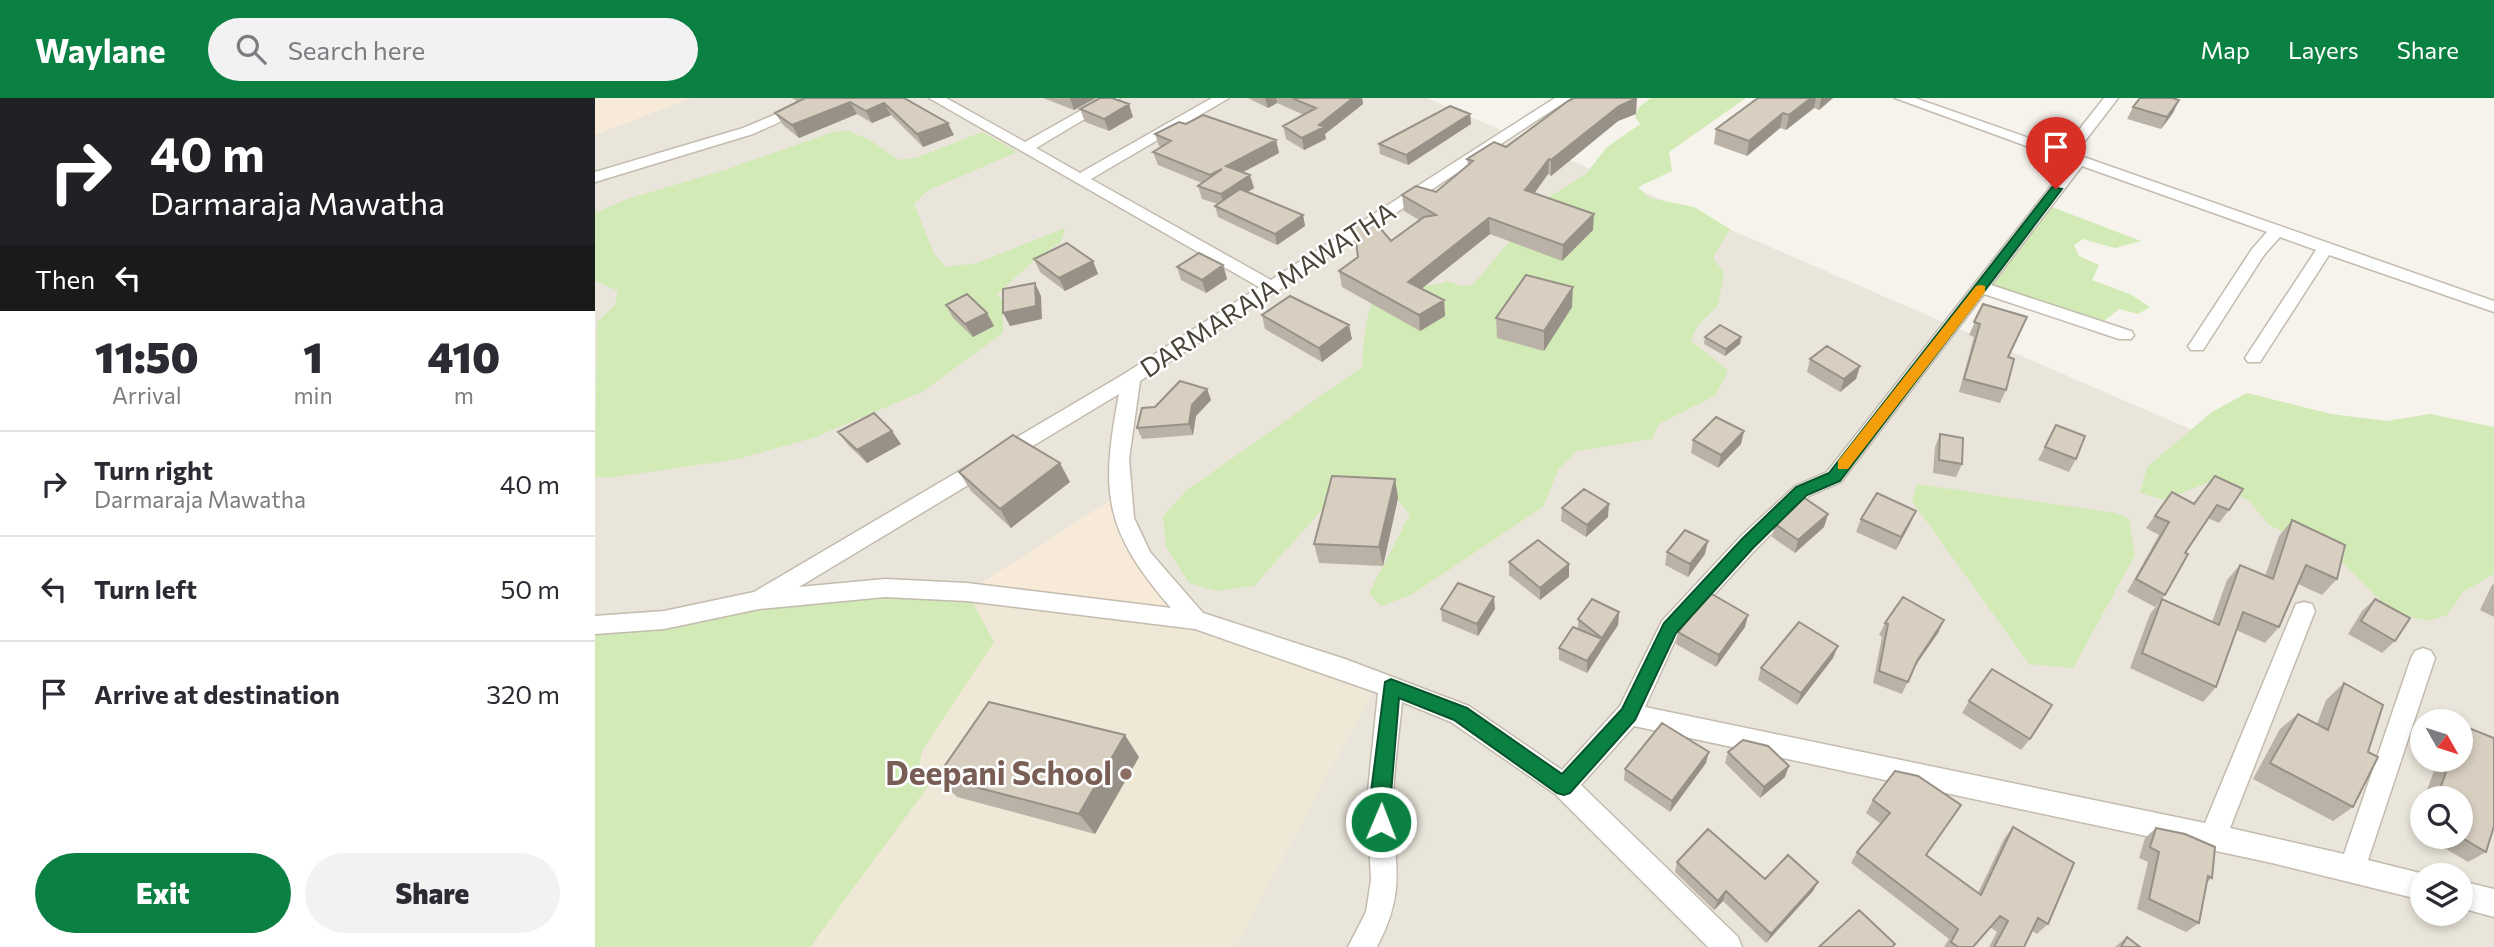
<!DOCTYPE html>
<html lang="en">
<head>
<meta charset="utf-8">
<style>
  body { margin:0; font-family:Commissioner,sans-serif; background:#f2f2f3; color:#2b2b33; height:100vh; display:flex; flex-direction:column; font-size:26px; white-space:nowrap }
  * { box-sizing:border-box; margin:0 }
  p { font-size:23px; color:#7c7c81 }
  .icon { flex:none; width:38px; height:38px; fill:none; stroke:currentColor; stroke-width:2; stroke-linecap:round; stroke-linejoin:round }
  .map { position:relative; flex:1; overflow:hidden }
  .sheet { display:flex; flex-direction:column; background:#fff; width:595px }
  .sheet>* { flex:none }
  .top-card { background:#202124; color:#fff; overflow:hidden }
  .needle { width:46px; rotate:129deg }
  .tools { position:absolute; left:1815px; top:611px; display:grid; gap:14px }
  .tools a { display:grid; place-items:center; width:63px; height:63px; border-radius:50%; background:#fff; box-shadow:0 4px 10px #0003; font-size:35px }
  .pin { position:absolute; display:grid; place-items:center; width:60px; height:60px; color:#fff; margin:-72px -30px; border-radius:50% 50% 50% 0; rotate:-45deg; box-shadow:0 0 7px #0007 }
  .pin .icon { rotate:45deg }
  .me { position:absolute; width:77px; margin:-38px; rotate:1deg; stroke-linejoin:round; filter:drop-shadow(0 0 5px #0008) }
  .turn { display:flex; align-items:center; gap:24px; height:147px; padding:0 35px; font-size:32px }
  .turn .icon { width:91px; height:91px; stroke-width:2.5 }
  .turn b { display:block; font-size:49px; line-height:60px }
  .then { display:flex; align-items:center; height:66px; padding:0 35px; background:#0003; gap:14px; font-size:26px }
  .eta { display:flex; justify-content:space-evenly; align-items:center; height:119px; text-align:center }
  .eta b { font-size:42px; font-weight:800; line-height:49px }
  .action { display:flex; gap:14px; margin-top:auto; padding:14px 35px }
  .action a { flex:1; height:80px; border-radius:42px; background:#0b8043; color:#fff; font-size:28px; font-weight:800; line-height:80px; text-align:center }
  .action a+a { background:#f2f2f3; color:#2b2b33 }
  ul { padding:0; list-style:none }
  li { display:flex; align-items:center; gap:21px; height:105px; padding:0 35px; border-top:2px solid #e1e1e2 }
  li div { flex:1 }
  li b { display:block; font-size:26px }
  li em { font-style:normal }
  header { display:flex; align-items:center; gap:42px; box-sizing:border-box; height:98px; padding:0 35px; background:#0b8043; color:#fff }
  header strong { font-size:33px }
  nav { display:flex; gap:38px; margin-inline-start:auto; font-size:24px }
  .search { width:490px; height:63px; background:#f2f2f3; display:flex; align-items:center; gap:18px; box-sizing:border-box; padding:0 24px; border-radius:38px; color:#7c7c81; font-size:26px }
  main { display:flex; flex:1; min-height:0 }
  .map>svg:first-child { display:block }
  .residential { fill:#eae5da; fill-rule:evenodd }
  .commercial { fill:#f7ead8 }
  .education { fill:#efe8d6 }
  .green { fill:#d2eab5 }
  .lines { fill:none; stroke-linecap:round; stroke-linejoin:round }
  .street-casing { stroke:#c2bbae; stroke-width:3 }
  .street { fill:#fff; fill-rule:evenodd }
  .wall { fill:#bab2a6 }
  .shaded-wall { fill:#979187 }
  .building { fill:#d8cfc1; stroke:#979187; stroke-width:2 }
  .route { fill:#0b8043; stroke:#07532c; stroke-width:2 }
  .slow { fill:#f59e0b }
  .education-dot { fill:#8d6e63; stroke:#fff; stroke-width:2.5 }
  .labels { text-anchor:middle; stroke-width:5; stroke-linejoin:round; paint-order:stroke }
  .street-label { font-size:26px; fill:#4b4439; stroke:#fff }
  .near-education-label { font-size:32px; font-weight:bold; fill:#785e54; stroke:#fff; text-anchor:end }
</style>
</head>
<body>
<header>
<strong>Waylane</strong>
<div class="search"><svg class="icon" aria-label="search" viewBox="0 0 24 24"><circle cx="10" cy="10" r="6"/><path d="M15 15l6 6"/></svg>Search here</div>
<nav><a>Map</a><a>Layers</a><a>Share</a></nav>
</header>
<main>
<section class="sheet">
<div class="top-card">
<div class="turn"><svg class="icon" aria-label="right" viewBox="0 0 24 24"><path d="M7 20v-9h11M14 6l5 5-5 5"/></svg><div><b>40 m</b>Darmaraja Mawatha</div></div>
<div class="then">Then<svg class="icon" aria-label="left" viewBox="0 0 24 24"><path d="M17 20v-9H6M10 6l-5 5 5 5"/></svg></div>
</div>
<div class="eta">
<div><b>11:50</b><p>Arrival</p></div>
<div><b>1</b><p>min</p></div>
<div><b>410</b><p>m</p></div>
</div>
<ul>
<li><svg class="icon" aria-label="right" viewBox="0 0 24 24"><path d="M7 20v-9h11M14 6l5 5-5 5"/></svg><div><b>Turn right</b><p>Darmaraja Mawatha</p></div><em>40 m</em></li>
<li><svg class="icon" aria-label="left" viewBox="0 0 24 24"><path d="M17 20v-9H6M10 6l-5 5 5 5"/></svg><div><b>Turn left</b></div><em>50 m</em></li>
<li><svg class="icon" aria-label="arrive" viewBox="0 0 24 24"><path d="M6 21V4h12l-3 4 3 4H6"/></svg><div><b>Arrive at destination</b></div><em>320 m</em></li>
</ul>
<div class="action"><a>Exit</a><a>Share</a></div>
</section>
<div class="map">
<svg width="1899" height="849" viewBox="0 0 1899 849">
  <rect width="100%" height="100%" fill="#f6f3ec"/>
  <path class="residential" d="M0,0H832L1899,463V849H0ZM1827,623H1866V662H1827ZM1827,700H1866V738H1827ZM1827,777H1866V816H1827Z"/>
  <path class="commercial" d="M0,0H96L0,37Z
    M522,398L536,442L600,522L372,494Z"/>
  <path class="education" d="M372,494L600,522L783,584L640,849H215L334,687L324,665L328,651L399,544Z"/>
  <path class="green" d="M1056,0H1151L1074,54L1077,73L1043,89L1054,100L1099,109L1135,131L1118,160L1129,175L1123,207L1102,228L1096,243L1133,272L1121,297L1064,326L1057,341L982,353L963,372L948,409L816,497L786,508L774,495L815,416L801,400L733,405L659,488L621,493L594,485L571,449L568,418L592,392L767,269C770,241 768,183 809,186C827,187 835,190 852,183L867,188L878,187L948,103L991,76L1011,50L1045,26L1040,19L1044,9Z
    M253,33L275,42L304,62L321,60L387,34L422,54L332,93L319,106L339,156L351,169L382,165L470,130L466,144L436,165L402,197L408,203V235L327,294L218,340L143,361L19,379H0L2,224L20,207L23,193L0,183V115L32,101L130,72L238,34Z
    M1449,106L1546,143L1520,150L1488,141L1479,147L1484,158L1504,167L1497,182L1535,196L1555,209L1543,216L1524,211L1508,224L1391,185Z
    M1652,295L1736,316L1792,323L1835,316L1899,329V476L1868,494L1852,517L1833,523L1797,514L1737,455L1674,427L1654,403L1616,383L1570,402L1545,395L1552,369L1617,314Z
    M1322,386L1520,415L1534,421L1540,457L1478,570L1434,566L1317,403Z
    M372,494L399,544L328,651L324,665L334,687L215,849H0V527L164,502Z"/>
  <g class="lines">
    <defs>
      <path id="street" d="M219,0H238L158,36L0,84V74L148,30Z
        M334,0H351L430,44L508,0H525L441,50L485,75L617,0H634L496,81L676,182L960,0H976L545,283L534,361L539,420L555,454L608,515L750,561L874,608L967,672L1025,608L1067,523L1145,439L1200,388L1232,374L1475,64L1300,0H1320L1468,52L1509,0H1523L1480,56L1899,203V214L1734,157L1665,264H1653L1650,260L1721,152L1685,139L1669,157L1608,252H1596L1593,248L1596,244L1657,151L1672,134L1487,68L1396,187L1536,233L1539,237L1536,241H1524L1389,196L1246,384L1214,398L1161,451L1083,536L1050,609L1610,725L1698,513L1701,506L1709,504L1717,506L1720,513L1635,730L1749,756L1816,560L1820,553L1828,550L1836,553L1840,560L1773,762L1833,777H1827V802L1677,765L1039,628L986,687L1143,839L1147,849H1113L960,696L856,624L807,604C804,636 799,669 798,701C797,764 814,787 782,849H753L771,814L776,782L772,702L783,595L600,531L372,503L290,499L164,511L69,531L0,536V518L69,513L159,494L529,276L664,189ZM524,296C505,396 509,432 576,510L372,485L290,481L204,489Z
        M1866,783L1899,791V819L1866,810Z"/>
    </defs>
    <use href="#street" class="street-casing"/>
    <use href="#street" class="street"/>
  </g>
  <path class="wall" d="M197,0H309L359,37L328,49L296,17L277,25L262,16L204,40L188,27L180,15L203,4Z
    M448,0H501L479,12Z
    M653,0H767L768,6L730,36L731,41L709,52L691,41L688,28L709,17L682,5L673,10Z
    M1163,0H1238L1224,12L1219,10L1191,32L1185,30L1152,58L1119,46L1121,31Z
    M1584,2L1578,15L1566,31L1532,21L1538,9Z
    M485,11L538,19L514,33L490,24Z
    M875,16L876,26L813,67L785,56L784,46Z
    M1041,16L1023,23L956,78L953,76L939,96L998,132L967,163L895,136L826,191L849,202L850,218L825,233L747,189L744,173L796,143L824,122L809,113L807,97L841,94L873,67L872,61Z
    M591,26L681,42L684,55L648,74L659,90L652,94L708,117L710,128L682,147L623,119L620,108L623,106L607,101L603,88L607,85L563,67L558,54L566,49L564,48L560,36Z
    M439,161L498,163L503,176L470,193L445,174Z
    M628,167L632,181L611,195L586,182L582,169Z
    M1388,206L1413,260L1411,292L1405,305L1364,294L1379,239L1374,237Z
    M351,207L392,215L399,228L378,239L358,220Z
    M977,209L949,253L902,240L901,220Z
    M667,217L757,241L727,264L670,231Z
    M1110,239H1146L1145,246L1130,258L1109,246Z
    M1215,261L1265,268L1261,281L1245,294L1212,274Z
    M612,291L616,302L601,318L598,337L547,341L542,330L560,309Z
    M1461,327L1481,361L1474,374L1443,362Z
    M243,334L306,346L272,365L253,347Z
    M1345,336L1367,366L1361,379L1338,375L1340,349Z
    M1098,342L1146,346L1123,370L1096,355Z
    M364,374L475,384L416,430L376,393Z
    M1620,378L1634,412L1624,425L1613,420L1590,455L1570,497L1560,509L1532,494L1564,437L1551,430L1577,394L1599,406Z
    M800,381L803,400L788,468L724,465L719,446Z
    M967,410L1013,419L991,439L966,423Z
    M1321,413L1315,426L1301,452L1261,434L1266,421Z
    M1233,416L1229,429L1200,455L1177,439L1180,426Z
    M1697,422L1742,481L1727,497L1703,486L1684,529L1670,545L1641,532L1621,589L1608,604L1535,570L1555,516L1567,501L1617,524L1632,482L1645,467L1670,478L1684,438Z
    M1072,454L1110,456L1093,479L1070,467Z
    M914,464L974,466V479L945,502L914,477Z
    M1899,486V519L1885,512L1897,487Z
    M1780,501L1800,543L1787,555L1753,536L1767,513Z
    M846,511H900L883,538L847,523Z
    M1024,514L1023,527L992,575L964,562V550L983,531V521Z
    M1349,522L1343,535L1319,570L1307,596L1278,585L1287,539L1284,537L1290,525Z
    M1150,529L1121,569L1081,546L1083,534Z
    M1238,560L1202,607L1163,582L1166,570Z
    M1749,585L1773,654L1758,709L1738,723L1658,681L1685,631L1703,616L1722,626L1731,602Z
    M1374,603L1435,641L1426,652L1367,615Z
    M1133,654L1190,679L1165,700L1130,665Z
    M544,659L500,736L362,699L342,679Z
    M1843,662H1866L1891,754L1873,764L1829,738H1866V700H1829Z
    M1111,665L1075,714L1029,682L1030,671Z
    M1300,673L1331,757L1383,795L1409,741L1418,729L1453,826L1442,836L1437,833L1429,849H1394L1402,834L1395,829L1378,849H1349L1354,841L1256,765L1262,754L1286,726L1271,715L1278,702Z
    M1827,707V738L1818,732Z
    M1561,730L1617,780L1611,785L1604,825L1591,834L1542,811L1553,764L1544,760L1550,740Z
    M1082,764L1170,781L1223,784L1218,793L1171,845L1128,803L1119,812L1080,774Z
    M1532,839L1545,849H1520Z"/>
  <path class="shaded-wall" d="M475,0H501L479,12Z
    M670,0H681L682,5L673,10Z
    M758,0H767L768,6L730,36L731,41L709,52L707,40Z
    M1042,0L1041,16L1023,23L956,78V62L1024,8Z
    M1216,0H1221L1219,10L1191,32L1194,17Z
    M1226,0H1238L1224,12Z
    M1584,2L1578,15L1566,31L1572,19Z
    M255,4L262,16L204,40L197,27Z
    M289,5L296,17L277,25L271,13Z
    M534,6L538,19L514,33L509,21Z
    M1188,15L1185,30L1152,58L1154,43Z
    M875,16L876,26L813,67L811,57Z
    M353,25L359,37L328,49L322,36Z
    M681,42L684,55L635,81L631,68Z
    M954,61L953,76L930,108V92Z
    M655,77L659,90L629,109L626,96Z
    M999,116L998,132L967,163L968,147Z
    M708,117L710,128L682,147L680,136Z
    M894,120L895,136L815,200L813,184Z
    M498,163L503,176L470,193L464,180Z
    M628,167L632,181L611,195L607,182Z
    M440,185L446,198L447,221L415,228L408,215Z
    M978,189L977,209L949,253V233Z
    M849,202L850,218L825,233L824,217Z
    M392,215L399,228L378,239L370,226Z
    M754,227L757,241L727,264L724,250Z
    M1146,239L1145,246L1130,258L1131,251Z
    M1265,268L1261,281L1245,294L1249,281Z
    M612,291L616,302L601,318L598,337L594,326L597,307Z
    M297,333L306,346L272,365L262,352Z
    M1149,333L1146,346L1123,370L1126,357Z
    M465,365L475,384L416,430L405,411Z
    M800,381L803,400L788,468L784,449Z
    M1014,406L1013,419L991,439L992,427Z
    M1321,413L1315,426L1301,452L1306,439Z
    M1233,416L1229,429L1200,455L1203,442Z
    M1113,443L1110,456L1093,479L1095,466Z
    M974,466V479L945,502V490Z
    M899,499L900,511L883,538L882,526Z
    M1024,514L1023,527L1006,552L1007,540Z
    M1153,517L1150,529L1121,569L1124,557Z
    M1349,522L1343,535L1315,575L1322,563Z
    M1007,541L1006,553L992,575V563Z
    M1243,548L1238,560L1202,607L1206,595Z
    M530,637L544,659L500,736L484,716Z
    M1114,654L1111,665L1075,714L1077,703Z
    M1194,668L1190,679L1165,700L1169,689Z
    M1223,784L1218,793L1171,845L1176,836Z
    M1131,793L1128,803L1119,812L1123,803Z"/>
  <path class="building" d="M210,0H309L353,25L322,36L289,5L271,13L255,4L197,27L180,15Z
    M505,0H517L534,6L509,21L485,11Z
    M697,0H758L724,27L729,29L707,40L688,28L721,10Z
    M979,0H1042L1024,8L956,62L954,61L930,92L999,116L968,147L894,120L813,184L849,202L824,217L744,173L763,159L759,128L780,124L796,143L829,119L841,117L807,97L821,88L841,94L878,63L872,61L899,44L911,49L973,3Z
    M1163,0H1216L1194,17L1188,15L1154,43L1121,31Z
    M1545,0H1577L1584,2L1572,19L1538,9Z
    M855,8L875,16L811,57L784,46Z
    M608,17L681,42L631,68L655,77L626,96L603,88L627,71L615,77L558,54L576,43L560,36L584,24L591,26Z
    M645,91L708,117L680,136L620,108Z
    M472,145L498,163L464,180L439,161Z
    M604,155L628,167L607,182L582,169Z
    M931,177L978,189L949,233L901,220Z
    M440,185L441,208L408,215V191Z
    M372,196L392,215L370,226L351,207Z
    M695,198L754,227L724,250L667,217Z
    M1388,206L1432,219L1413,259L1419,261L1411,292L1369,281L1385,226L1379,224Z
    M1125,227L1146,239L1131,251L1110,239Z
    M1232,248L1265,268L1249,281L1215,261Z
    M585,283L612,291L597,307L594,326L542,330L547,310L560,309Z
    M279,315L297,333L262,352L243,334Z
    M1121,319L1149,333L1126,357L1098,342Z
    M1461,327L1490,338L1481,361L1450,349Z
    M1345,336L1368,340L1367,366L1344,362Z
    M418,337L465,365L405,411L364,374Z
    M737,378L800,381L784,449L719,446Z
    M1620,378L1648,391L1634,412L1622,407L1590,455L1593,456L1570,497L1541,481L1574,424L1560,418L1577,394L1599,406Z
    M989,391L1014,406L992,427L967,410Z
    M1282,395L1321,413L1306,439L1266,421Z
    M1208,399L1233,416L1203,442L1180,426Z
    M1697,422L1750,447L1742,481L1711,467L1684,529L1648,514L1621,589L1547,555L1567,501L1624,527L1645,467L1678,481Z
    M1090,432L1113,443L1095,466L1072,454Z
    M943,442L974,466L945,490L914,464Z
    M863,485L899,499L882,526L846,511Z
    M1115,495L1153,517L1124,557L1083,534Z
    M1308,499L1349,522L1322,563L1313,584L1284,573L1293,526L1290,525Z
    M997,501L1024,514L1007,540L983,521Z
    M1780,501L1815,520L1800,543L1766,523Z
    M1204,524L1243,548L1206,595L1166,570Z
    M978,529L1007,541L992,563L964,550Z
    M1397,571L1457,607L1435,641L1374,603Z
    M1749,585L1788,607L1773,654L1783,659L1758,709L1675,665L1703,616L1733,632Z
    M394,604L530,637L484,716L342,679Z
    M1067,625L1114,654L1077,703L1030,671Z
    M1866,627L1899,640V728L1891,754L1864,738H1866V700H1842L1855,662H1866Z
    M1148,642L1173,648L1194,668L1169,689L1133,654Z
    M1300,673L1323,678L1366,707L1331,757L1386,797L1418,729L1479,765L1453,826L1443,820L1429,849H1399L1413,823L1405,818L1378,849H1363L1356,844L1363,831L1262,754L1295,715L1278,702Z
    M1561,730L1590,736L1620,749L1617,780L1613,778L1604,825L1554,801L1564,754L1555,749Z
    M1113,731L1170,781L1193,757L1223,784L1176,836L1131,793L1123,803L1082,764Z
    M1264,812L1300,846L1297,849H1224Z
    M1532,839L1545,849H1526Z"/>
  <path class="route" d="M1457,89L1467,91L1245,383L1212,397L1158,450L1081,535L1040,622L975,695L969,697L962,695L859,622L804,600L793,731L786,734L779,731L775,702L790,584L796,581L872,610L967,676L1027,611L1069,525L1147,441L1201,389L1234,375Z"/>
  <path class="slow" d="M1386,187L1390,188V194L1253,371H1243V363L1381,188Z"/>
  <circle class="education-dot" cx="531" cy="676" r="7"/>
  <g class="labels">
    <g class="street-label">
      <text transform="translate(673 192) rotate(-33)" y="9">DARMARAJA MAWATHA</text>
    </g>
    <g class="near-education-label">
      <text x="517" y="687">Deepani School</text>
    </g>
  </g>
</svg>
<div class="tools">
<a><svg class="needle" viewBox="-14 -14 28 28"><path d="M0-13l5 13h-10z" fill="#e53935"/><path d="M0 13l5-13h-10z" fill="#7c7c81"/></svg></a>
<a><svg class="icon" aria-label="search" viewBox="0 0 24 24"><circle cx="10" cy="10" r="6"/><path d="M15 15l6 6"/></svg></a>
<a><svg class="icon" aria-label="layers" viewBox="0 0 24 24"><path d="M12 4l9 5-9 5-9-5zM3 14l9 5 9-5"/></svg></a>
</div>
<div class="pin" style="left:1461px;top:91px;background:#d93025"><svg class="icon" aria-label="arrive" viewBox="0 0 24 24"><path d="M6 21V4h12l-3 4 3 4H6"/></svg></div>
<svg class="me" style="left:786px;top:724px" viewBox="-20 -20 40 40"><circle r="17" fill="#0b8043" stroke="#fff" stroke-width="3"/><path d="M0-11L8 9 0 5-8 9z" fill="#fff"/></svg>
</div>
</main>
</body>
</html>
